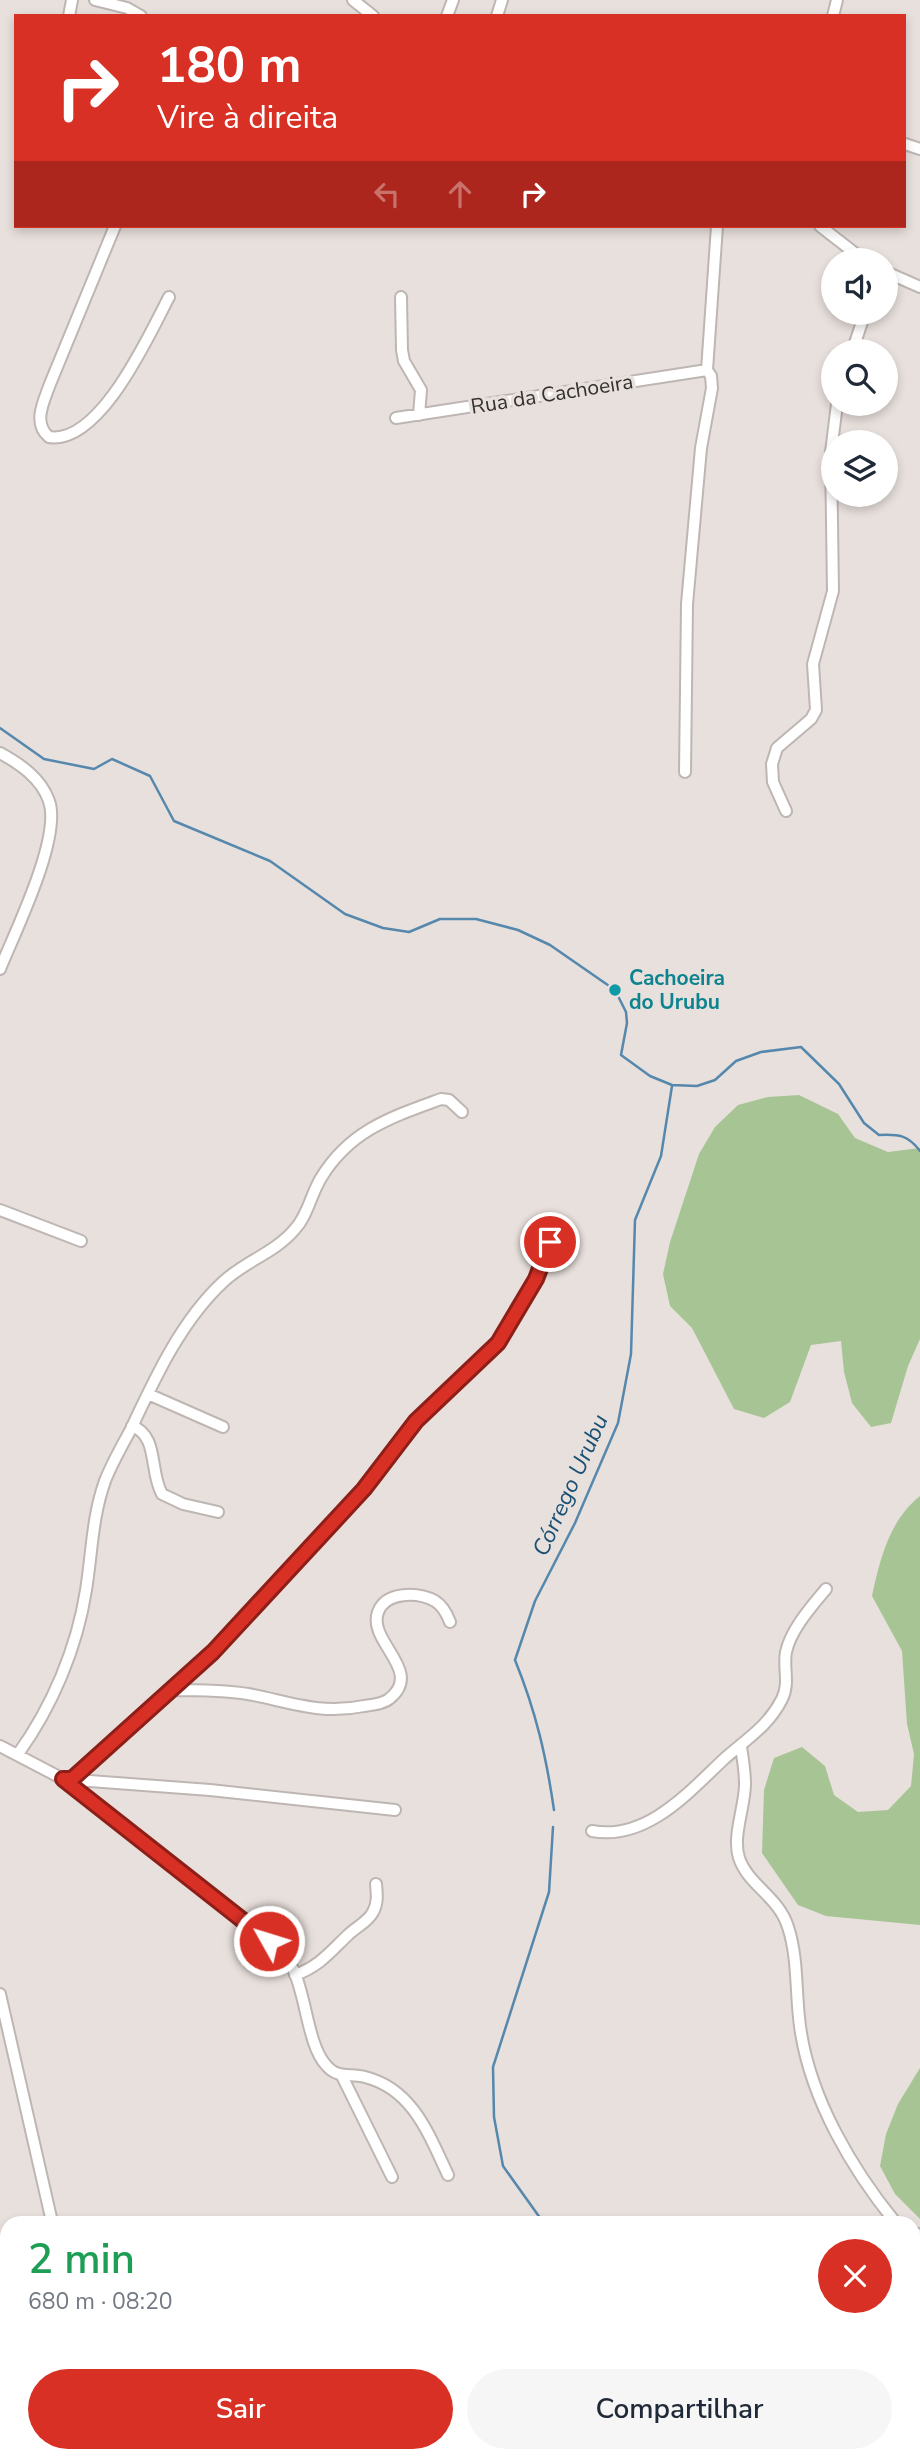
<!DOCTYPE html>
<html lang="pt">
<head>
<meta charset="utf-8">
<style>
  body { margin:0; font-family:"Nunito Sans",sans-serif; background:#f6f6f7; color:#1f2937; height:100vh; display:flex; flex-direction:column; font-size:26px; white-space:nowrap }
  * { box-sizing:border-box; margin:0 }
  p { font-size:23px; color:#747a83 }
  .icon { flex:none; width:38px; height:38px; fill:none; stroke:currentColor; stroke-width:2; stroke-linecap:round; stroke-linejoin:round }
  .map { position:relative; flex:1; overflow:hidden }
  .side { position:absolute; left:0px; top:2216px; width:920px; height:247px; display:flex; flex-direction:column; background:#fff; border-radius:21px 21px 0 0; box-shadow:0 4px 10px #0003 }
  .side>* { flex:none }
  .banner { position:absolute; left:14px; top:14px; width:892px; height:214px; border-radius:0px; box-shadow:0 4px 10px #0003; background:#d93025; color:#fff; overflow:hidden }
  .tools { position:absolute; left:821px; top:248px; display:grid; gap:14px }
  .tools a { display:grid; place-items:center; width:77px; height:77px; border-radius:50%; background:#fff; box-shadow:0 4px 10px #0003; font-size:35px }
  .pin { position:absolute; display:grid; place-items:center; width:60px; height:60px; color:#fff; margin:-30px; border:4px solid #fff; border-radius:50%; box-shadow:0 2px 7px #0007 }
  .me { position:absolute; width:77px; margin:-38px; rotate:309deg; stroke-linejoin:round; filter:drop-shadow(0 0 5px #0008) }
  .turn { display:flex; align-items:center; gap:24px; height:147px; padding:0 28px; font-size:32px }
  .turn .icon { width:91px; height:91px; stroke-width:2.5 }
  .turn b { display:block; font-size:49px; line-height:60px }
  .lanes { display:flex; align-items:center; height:66px; padding:0 28px; background:#0003; justify-content:center; gap:35px; direction:ltr }
  .lanes .off { opacity:.35 }
  .round { display:grid; place-items:center; flex:none; width:74px; height:74px; border-radius:37px; background:#f6f6f7 }
  .head { display:flex; align-items:center; justify-content:space-between; height:119px; padding:0 28px }
  h1 { font-size:42px; font-weight:600; line-height:52px; color:#1e9e55 }
  .cta { display:flex; gap:14px; margin-top:auto; padding:14px 28px }
  .cta a { flex:1; height:80px; border-radius:42px; background:#d93025; color:#fff; font-size:28px; font-weight:600; line-height:80px; text-align:center }
  .cta a+a { background:#f6f6f7; color:#1f2937 }
  .map>svg:first-child { display:block }
  .green { fill:#a7c495 }
  .lines { fill:none; stroke-linecap:round; stroke-linejoin:round }
  .stream { stroke:#5688ad; stroke-width:2.5 }
  .minor-casing { stroke:#beb6b2; stroke-width:14 }
  .minor { stroke:#fff; stroke-width:10 }
  .route-casing { stroke:#8d1f18; stroke-width:18 }
  .route { stroke:#d93025; stroke-width:12 }
  .culture-dot { fill:#0f9aa8; stroke:#e8e0dc; stroke-width:2.5 }
  .labels { text-anchor:middle; stroke-width:7; stroke-linejoin:round; paint-order:stroke }
  .street-label { font-size:21px; fill:#34312f; stroke:#e8e0dc }
  .culture-label { font-size:21px; font-weight:bold; fill:#0d838f; stroke:#e8e0dc; text-anchor:start }
  .water-label { font-size:23px; font-style:italic; fill:#1a5175; stroke:#e8e0dc }
</style>
</head>
<body>
<div class="map">
<svg width="920" height="2461" viewBox="0 0 920 2461">
  <rect width="100%" height="100%" fill="#e8e0dc"/>
  <path class="green" d="M799,1095L838,1114L855,1138L888,1152L920,1148V1339L908,1366L891,1423L871,1427L852,1403L844,1372L841,1341L811,1345L790,1402L764,1418L734,1409L692,1328L670,1306L663,1274L670,1242L699,1154L715,1127L738,1105L768,1097Z
    M920,1496V1925L826,1916L798,1905L762,1853L764,1790L774,1758L802,1747L825,1766L834,1795L858,1812L888,1810L911,1786L914,1754L907,1724L902,1651L872,1596C880,1559 889,1521 920,1496Z
    M920,2068V2219L895,2194L880,2166L886,2134L898,2104Z"/>
  <g class="lines">
    <path class="stream" d="M0,728L44,759L94,769L112,759L150,776L174,821L270,861L345,914L383,928L409,932L440,919H476L518,930L550,945L615,990L626,1012L627,1023L621,1055L650,1076L672,1085L697,1086L715,1080L736,1061L761,1052L801,1047L839,1084L864,1123L879,1135C899,1134 908,1135 920,1151
      M554,1810C546,1755 536,1712 515,1660L535,1601L575,1523L618,1423L631,1354L635,1220L661,1156L672,1086
      M543,2222L503,2166L494,2117L493,2067L549,1892L553,1827
      M646,2455L647,2461"/>
    <defs>
      <path id="minor" d="M95,0L127,8L141,16
        M353,0L373,16
        M69,16L72,0
        M447,16L453,0
        M497,16L502,0
        M833,16L837,0
        M905,144L920,149
        M115,226L50,384C44,401 32,423 49,437C100,445 149,335 169,297
        M820,226L865,261
        M886,272L920,287
        M401,297L402,350L404,361L421,390L419,415
        M852,352L865,313
        M396,418L707,370
        M0,753C20,764 41,778 49,801C62,837 15,932 0,969
        M685,772L687,604L701,448L712,388L711,376L707,370L717,226
        M786,811L773,782L772,764L777,748L811,719L816,710L813,664L833,591L831,452L837,404
        M0,1210L81,1241
        M148,1394L223,1427
        M132,1426C159,1436 149,1471 162,1494L183,1504L218,1512
        M172,1690C197,1690 223,1690 248,1694C290,1702 320,1715 364,1706C372,1705 383,1704 389,1699C425,1671 367,1642 378,1612C386,1591 418,1592 435,1601C443,1606 447,1614 450,1622
        M0,1746L63,1779L210,1790L395,1810
        M741,1747C743,1759 745,1772 745,1784C745,1807 732,1836 739,1858C748,1885 779,1897 788,1927C799,1960 795,1999 801,2033C812,2101 852,2169 895,2222
        M18,1754C52,1707 77,1648 86,1590C92,1553 92,1517 105,1481C112,1463 122,1446 131,1429C155,1378 181,1321 223,1282C245,1261 275,1253 295,1229C308,1215 311,1194 321,1178C350,1130 392,1117 441,1099L449,1100L462,1112
        M63,1779L269,1941C277,1950 287,1959 293,1969C306,1995 308,2046 326,2065C337,2079 350,2073 365,2077C413,2089 429,2135 448,2175
        M72,1779L213,1652L364,1489L416,1421L498,1343L536,1279L550,1242
        M592,1831C646,1841 688,1793 723,1760C745,1740 768,1727 782,1699C790,1683 783,1668 786,1652C791,1629 812,1606 826,1589
        M295,1975C320,1966 330,1952 348,1935C356,1927 368,1922 373,1912C378,1903 377,1894 376,1884
        M0,1994L52,2222
        M342,2076L392,2177
        M914,2233L920,2235
        M0,2365L7,2358
        M102,2455L105,2461
        M506,2455L507,2461
        M127,2461L144,2455
        M162,2461L180,2455"/>
    </defs>
    <use href="#minor" class="minor-casing"/>
    <use href="#minor" class="minor"/>
  </g>
  <g class="lines">
    <defs>
      <path id="route" d="M269,1941L63,1779H72L213,1652L364,1489L416,1421L498,1343L536,1279L550,1242"/>
    </defs>
    <use href="#route" class="route-casing"/>
    <use href="#route" class="route"/>
  </g>
  <circle class="culture-dot" cx="615" cy="990" r="7"/>
  <g class="labels">
    <g class="street-label">
      <text transform="translate(552 394) rotate(-9)" y="7">Rua da Cachoeira</text>
    </g>
    <g class="culture-label">
      <text x="629" y="985">Cachoeira<tspan x="629" dy="24">do Urubu</tspan></text>
    </g>
    <g class="water-label">
      <text transform="translate(570 1485) rotate(-66)" y="8">Córrego Urubu</text>
    </g>
  </g>
</svg>
<div class="tools">
<a><svg class="icon" aria-label="sound" viewBox="0 0 24 24"><path d="M4 9h4l5-4v14l-5-4H4zM17 9q2 3 0 6"/></svg></a>
<a><svg class="icon" aria-label="search" viewBox="0 0 24 24"><circle cx="10" cy="10" r="6"/><path d="M15 15l6 6"/></svg></a>
<a><svg class="icon" aria-label="layers" viewBox="0 0 24 24"><path d="M12 4l9 5-9 5-9-5zM3 14l9 5 9-5"/></svg></a>
</div>
<div class="pin" style="left:550px;top:1242px;background:#d93025"><svg class="icon" aria-label="arrive" viewBox="0 0 24 24"><path d="M6 21V4h12l-3 4 3 4H6"/></svg></div>
<svg class="me" style="left:269px;top:1941px" viewBox="-20 -20 40 40"><circle r="17" fill="#d93025" stroke="#fff" stroke-width="3"/><path d="M0-11L8 9 0 5-8 9z" fill="#fff"/></svg>
<div class="banner">
<div class="turn"><svg class="icon" aria-label="right" viewBox="0 0 24 24"><path d="M7 20v-9h11M14 6l5 5-5 5"/></svg><div><b>180 m</b>Vire à direita</div></div>
<div class="lanes"><svg class="icon off" aria-label="left" viewBox="0 0 24 24"><path d="M17 20v-9H6M10 6l-5 5 5 5"/></svg><svg class="icon off" aria-label="ahead" viewBox="0 0 24 24"><path d="M12 20V5M6 11l6-6 6 6"/></svg><svg class="icon" aria-label="right" viewBox="0 0 24 24"><path d="M7 20v-9h11M14 6l5 5-5 5"/></svg></div>
</div>
<section class="side">
<div class="head"><div><h1>2 min</h1><p>680 m · 08:20</p></div><a class="round" style="background:#d93025;color:#fff"><svg class="icon" aria-label="close" viewBox="0 0 24 24"><path d="M6 6l12 12M18 6L6 18"/></svg></a></div>
<div class="cta"><a>Sair</a><a>Compartilhar</a></div>
</section>
</div>
</body>
</html>
